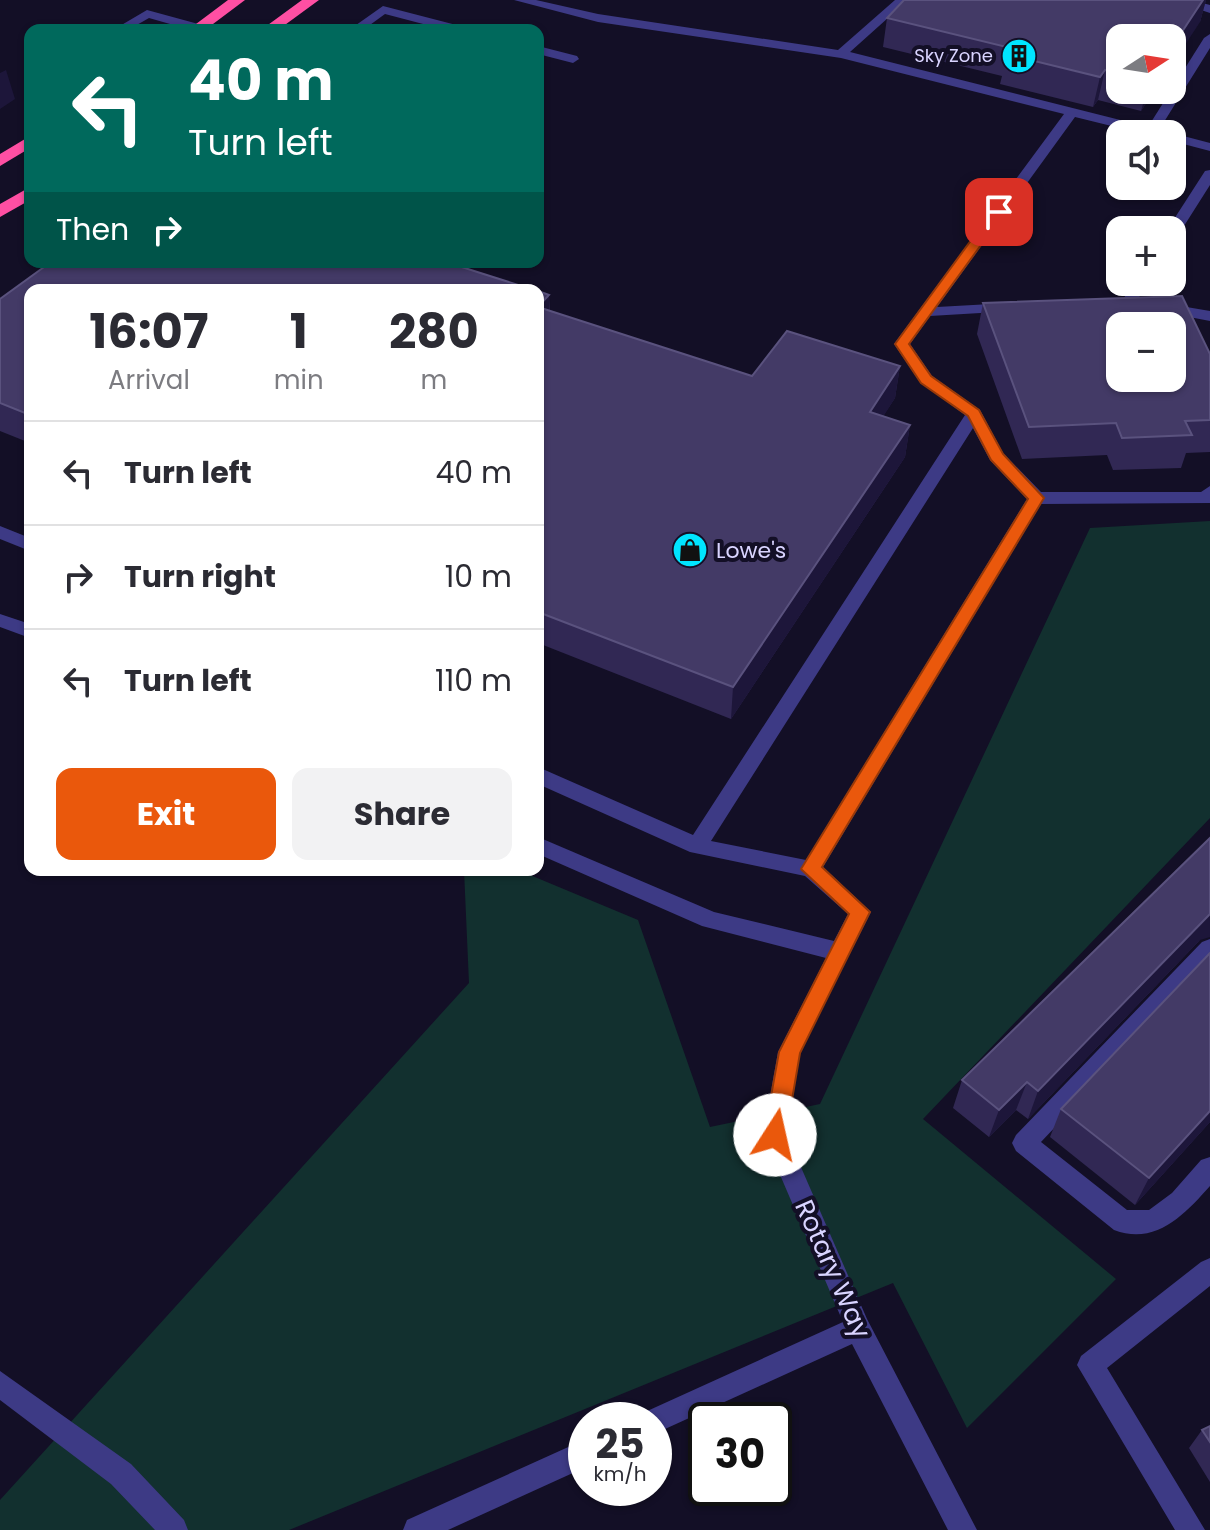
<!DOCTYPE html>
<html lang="en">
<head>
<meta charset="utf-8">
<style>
  body { margin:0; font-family:Poppins,sans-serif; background:#f2f2f3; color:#2b2b33; height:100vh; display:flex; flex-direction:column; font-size:30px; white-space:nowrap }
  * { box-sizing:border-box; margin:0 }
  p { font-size:26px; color:#7c7c81 }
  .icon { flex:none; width:44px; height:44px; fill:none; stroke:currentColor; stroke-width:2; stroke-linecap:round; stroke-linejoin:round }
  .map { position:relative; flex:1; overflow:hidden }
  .side { position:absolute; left:24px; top:284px; width:520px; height:592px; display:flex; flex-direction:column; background:#fff; border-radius:16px; box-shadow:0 2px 6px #0004 }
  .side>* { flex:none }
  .top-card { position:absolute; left:24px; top:24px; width:520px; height:244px; border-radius:16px; box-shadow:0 2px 6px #0004; background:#00695c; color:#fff; overflow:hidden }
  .needle { width:52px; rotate:78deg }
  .tools { position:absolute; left:1106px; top:24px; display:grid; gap:16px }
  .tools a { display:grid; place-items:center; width:80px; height:80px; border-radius:16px; background:#fff; box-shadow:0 2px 6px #0004; font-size:40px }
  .speed { position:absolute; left:568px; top:1402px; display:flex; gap:16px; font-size:40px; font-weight:700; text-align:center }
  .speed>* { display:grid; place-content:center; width:104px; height:104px; border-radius:50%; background:#fff; box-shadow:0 2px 6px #0004; line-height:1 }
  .speed small { font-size:20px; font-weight:400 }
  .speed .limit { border:4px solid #111; border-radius:12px; background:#fff; color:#111 }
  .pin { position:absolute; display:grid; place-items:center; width:68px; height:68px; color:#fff; margin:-34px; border-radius:16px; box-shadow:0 4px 12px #0006 }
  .me { position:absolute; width:88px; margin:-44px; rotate:10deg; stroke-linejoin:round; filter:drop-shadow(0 0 6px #0008) }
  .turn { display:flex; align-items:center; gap:28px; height:168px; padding:0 32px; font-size:36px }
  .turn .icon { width:104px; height:104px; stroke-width:2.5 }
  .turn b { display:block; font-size:56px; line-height:68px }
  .then { display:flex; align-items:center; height:76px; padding:0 32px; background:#0003; gap:16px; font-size:30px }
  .eta { display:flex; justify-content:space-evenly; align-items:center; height:136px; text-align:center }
  .eta b { font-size:48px; font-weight:700; line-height:56px }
  .action { display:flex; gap:16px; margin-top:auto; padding:16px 32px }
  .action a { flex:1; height:92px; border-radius:16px; background:#ea580c; color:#fff; font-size:32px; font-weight:700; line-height:92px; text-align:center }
  .action a+a { background:#f2f2f3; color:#2b2b33 }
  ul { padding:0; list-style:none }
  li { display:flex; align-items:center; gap:24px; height:104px; padding:0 32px; border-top:2px solid #e1e1e2 }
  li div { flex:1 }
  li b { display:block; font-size:30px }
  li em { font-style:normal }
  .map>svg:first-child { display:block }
  .green { fill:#12302f }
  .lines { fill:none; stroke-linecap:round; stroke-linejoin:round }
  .minor { fill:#3d3a85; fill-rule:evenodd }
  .highway { fill:#ff4fa3; fill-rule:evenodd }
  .wall { fill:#312854 }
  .shaded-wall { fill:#1d163a }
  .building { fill:#433a66; stroke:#5a527e; stroke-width:2; fill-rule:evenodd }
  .route { fill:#ea580c; stroke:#983908; stroke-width:2 }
  .labels { text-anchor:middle; stroke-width:8; stroke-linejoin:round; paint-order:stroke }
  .far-poi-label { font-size:18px; fill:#d9d4ff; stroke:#130f26; text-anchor:end }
  .poi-label { font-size:22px; fill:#d9d4ff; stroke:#130f26; text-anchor:start }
  .near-street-label { font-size:26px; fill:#d9d4ff; stroke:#130f26 }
</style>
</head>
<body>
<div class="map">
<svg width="1210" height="1530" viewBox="0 0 1210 1530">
  <rect width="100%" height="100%" fill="#130f26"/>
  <path class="green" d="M1210,521V818L923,1119L1116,1279L967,1428L893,1283L289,1530H0V1500L469,983L464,870H518L638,920L710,1127L820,1104L1090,528Z"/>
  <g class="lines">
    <path class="minor" d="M514,0H536L598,14L838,50L895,0H908L850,52L1148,127L1204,38L1210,34V48L1159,130L1167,134H1144L1075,117L937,307L1009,303L1017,308L1014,311L930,316L910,344L932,376L980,410L1003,453L1041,492H1201L1210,486V503L1041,504L823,867L871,912L800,1052L787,1135L867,1319L977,1530H948L852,1344L654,1434V1420H641L645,1412L843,1322L763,1135L778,1052L826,958L702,926L538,854V837L714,912L834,941L848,914L805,876L690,852L538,784V767L693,835L965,415L920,382L894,344L1064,114L841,58L598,22ZM973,428L990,460L1027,499L806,860L711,841Z
      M1171,0H1191L1210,5V13Z
      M383,6L464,27L466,30H446L385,14L363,30H349Z
      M147,10L202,25L204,28L191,30L149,18L128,30H113Z
      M538,46L577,56L579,59L573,63L538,54Z
      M1172,133L1210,143V151L1172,141V134H1168Z
      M1210,170V185L1177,237L1172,238V230H1167L1205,171Z
      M1133,282H1149L1134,305L1104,306V300L1124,298Z
      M1163,303L1210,311V321L1158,311L1155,308Z
      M0,526L30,538V551L0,539Z
      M0,614L30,624V638L0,627Z
      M1210,939V963L1041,1142L1127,1210H1149L1172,1193L1201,1160L1210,1157V1186C1185,1214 1156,1246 1114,1230L1016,1151L1012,1143L1016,1135L1202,942Z
      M1210,1258V1286L1107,1368L1205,1530H1175L1077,1365L1081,1356L1201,1262Z
      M0,1371L131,1464L184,1520L188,1530H155L111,1484L0,1400Z
      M586,1439V1467L448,1530H403L407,1520Z"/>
    <path class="highway" d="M228,0H245L205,30H188Z
      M302,0H319L278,30H261Z
      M30,136V148L0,166V154Z
      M30,187V200L0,217V204Z"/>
  </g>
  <path class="wall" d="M1206,0L1200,22L1120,38V90H1155L1141,111L1098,100L1093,107L1000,84L1002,76L883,47L887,18Z
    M30,290V443L0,431V299Z
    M538,291L549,295L550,311L752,376L900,366L895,398L883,416L910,425L905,457L731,719L538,643Z
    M983,303L1210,354V452L1186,453L1181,468L1113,470L1107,455L1022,459L977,334Z
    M1200,940L1028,1119L1016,1110L989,1137L953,1108L962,1080Z
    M1210,953V1122L1135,1205L1050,1137L1061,1109Z
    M1210,1426V1482L1189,1448L1202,1430Z"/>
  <path class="shaded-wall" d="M1203,0H1206L1200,22L1172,65V47Z
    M6,70L15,99L0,109V73Z
    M1105,70L1098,100L1093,107L1100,77Z
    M1147,90H1155L1141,111Z
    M549,295L550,326L538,307Z
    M900,366L895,398L866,444L870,412Z
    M910,425L905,457L731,719L733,687Z
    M1210,914V937L1200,940L1028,1119L1038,1091Z
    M1027,1082L1016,1110L989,1137L999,1110Z
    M1210,1111V1122L1135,1205L1149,1178Z"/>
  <path class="building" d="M904,0H1203L1172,47V38H1120V74L1105,70L1100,77L1006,54L1011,48L887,18Z
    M51,262H446L534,290H30V415L0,403V299Z
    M538,291L549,295L538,307Z
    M1182,296L1210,354V420L1185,421L1192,435L1122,438L1116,423L1029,427L983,303ZM1120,326H1172V378H1120Z
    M538,307L752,376L787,331L900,366L870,412L910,425L733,687L538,612Z
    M1210,838V914L1038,1091L1027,1082L999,1110L962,1080Z
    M1210,953V1111L1149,1178L1061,1109Z
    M1210,1426V1442L1202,1430Z"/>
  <path class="route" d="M994,209L1005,212L909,344L931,376L979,410L1003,454L1044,498L822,867L870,912L800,1053L786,1135L783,1141L775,1144L767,1141L764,1135L779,1052L849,914L801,869L1028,499L991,460L968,416L921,383L895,344Z"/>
  <defs>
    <symbol id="building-disc" viewBox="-11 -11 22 22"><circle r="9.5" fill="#00e5ff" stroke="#130f26"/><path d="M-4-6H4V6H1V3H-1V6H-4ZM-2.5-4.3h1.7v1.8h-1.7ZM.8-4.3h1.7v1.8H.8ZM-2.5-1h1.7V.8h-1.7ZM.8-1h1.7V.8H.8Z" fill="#111"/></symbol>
    <symbol id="shop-disc" viewBox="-11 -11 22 22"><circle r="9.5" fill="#00e5ff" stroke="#130f26"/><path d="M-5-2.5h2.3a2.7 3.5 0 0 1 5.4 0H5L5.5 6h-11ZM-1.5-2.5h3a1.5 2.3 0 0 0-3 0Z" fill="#111"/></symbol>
  </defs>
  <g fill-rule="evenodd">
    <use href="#building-disc" x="999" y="36" width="40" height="40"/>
    <use href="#shop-disc" x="670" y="530" width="40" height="40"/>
  </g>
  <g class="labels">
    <g class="far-poi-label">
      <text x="993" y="62">Sky Zone</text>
    </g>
    <g class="poi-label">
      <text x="716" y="558">Lowe's</text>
    </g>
    <g class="near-street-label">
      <text transform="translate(833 1269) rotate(66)" y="9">Rotary Way</text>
    </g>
  </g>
</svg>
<div class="tools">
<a><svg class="needle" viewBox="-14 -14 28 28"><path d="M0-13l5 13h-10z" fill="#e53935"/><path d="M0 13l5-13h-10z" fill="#7c7c81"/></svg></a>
<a><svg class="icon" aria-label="sound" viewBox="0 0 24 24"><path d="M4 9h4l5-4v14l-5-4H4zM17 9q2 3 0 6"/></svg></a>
<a>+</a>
<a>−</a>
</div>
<div class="speed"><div>25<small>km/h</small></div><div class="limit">30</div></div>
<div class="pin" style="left:999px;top:212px;background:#d93025"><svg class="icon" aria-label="arrive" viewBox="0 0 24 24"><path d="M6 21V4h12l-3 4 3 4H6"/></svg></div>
<svg class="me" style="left:775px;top:1135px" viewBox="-20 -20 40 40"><circle r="19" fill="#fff"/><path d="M0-13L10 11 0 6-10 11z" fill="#ea580c"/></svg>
<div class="top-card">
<div class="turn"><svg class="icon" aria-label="left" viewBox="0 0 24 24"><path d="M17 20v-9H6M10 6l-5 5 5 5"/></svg><div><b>40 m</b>Turn left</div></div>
<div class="then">Then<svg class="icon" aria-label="right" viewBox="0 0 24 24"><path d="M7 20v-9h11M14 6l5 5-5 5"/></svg></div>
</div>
<section class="side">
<div class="eta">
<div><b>16:07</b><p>Arrival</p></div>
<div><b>1</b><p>min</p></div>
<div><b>280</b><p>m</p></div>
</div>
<ul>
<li><svg class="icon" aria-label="left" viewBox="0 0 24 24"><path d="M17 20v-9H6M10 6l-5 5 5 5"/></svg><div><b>Turn left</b></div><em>40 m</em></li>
<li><svg class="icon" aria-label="right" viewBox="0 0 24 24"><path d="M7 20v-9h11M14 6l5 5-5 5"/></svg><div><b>Turn right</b></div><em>10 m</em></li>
<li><svg class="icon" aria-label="left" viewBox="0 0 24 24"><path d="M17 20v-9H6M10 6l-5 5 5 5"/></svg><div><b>Turn left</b></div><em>110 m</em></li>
</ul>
<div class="action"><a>Exit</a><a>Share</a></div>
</section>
</div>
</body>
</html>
